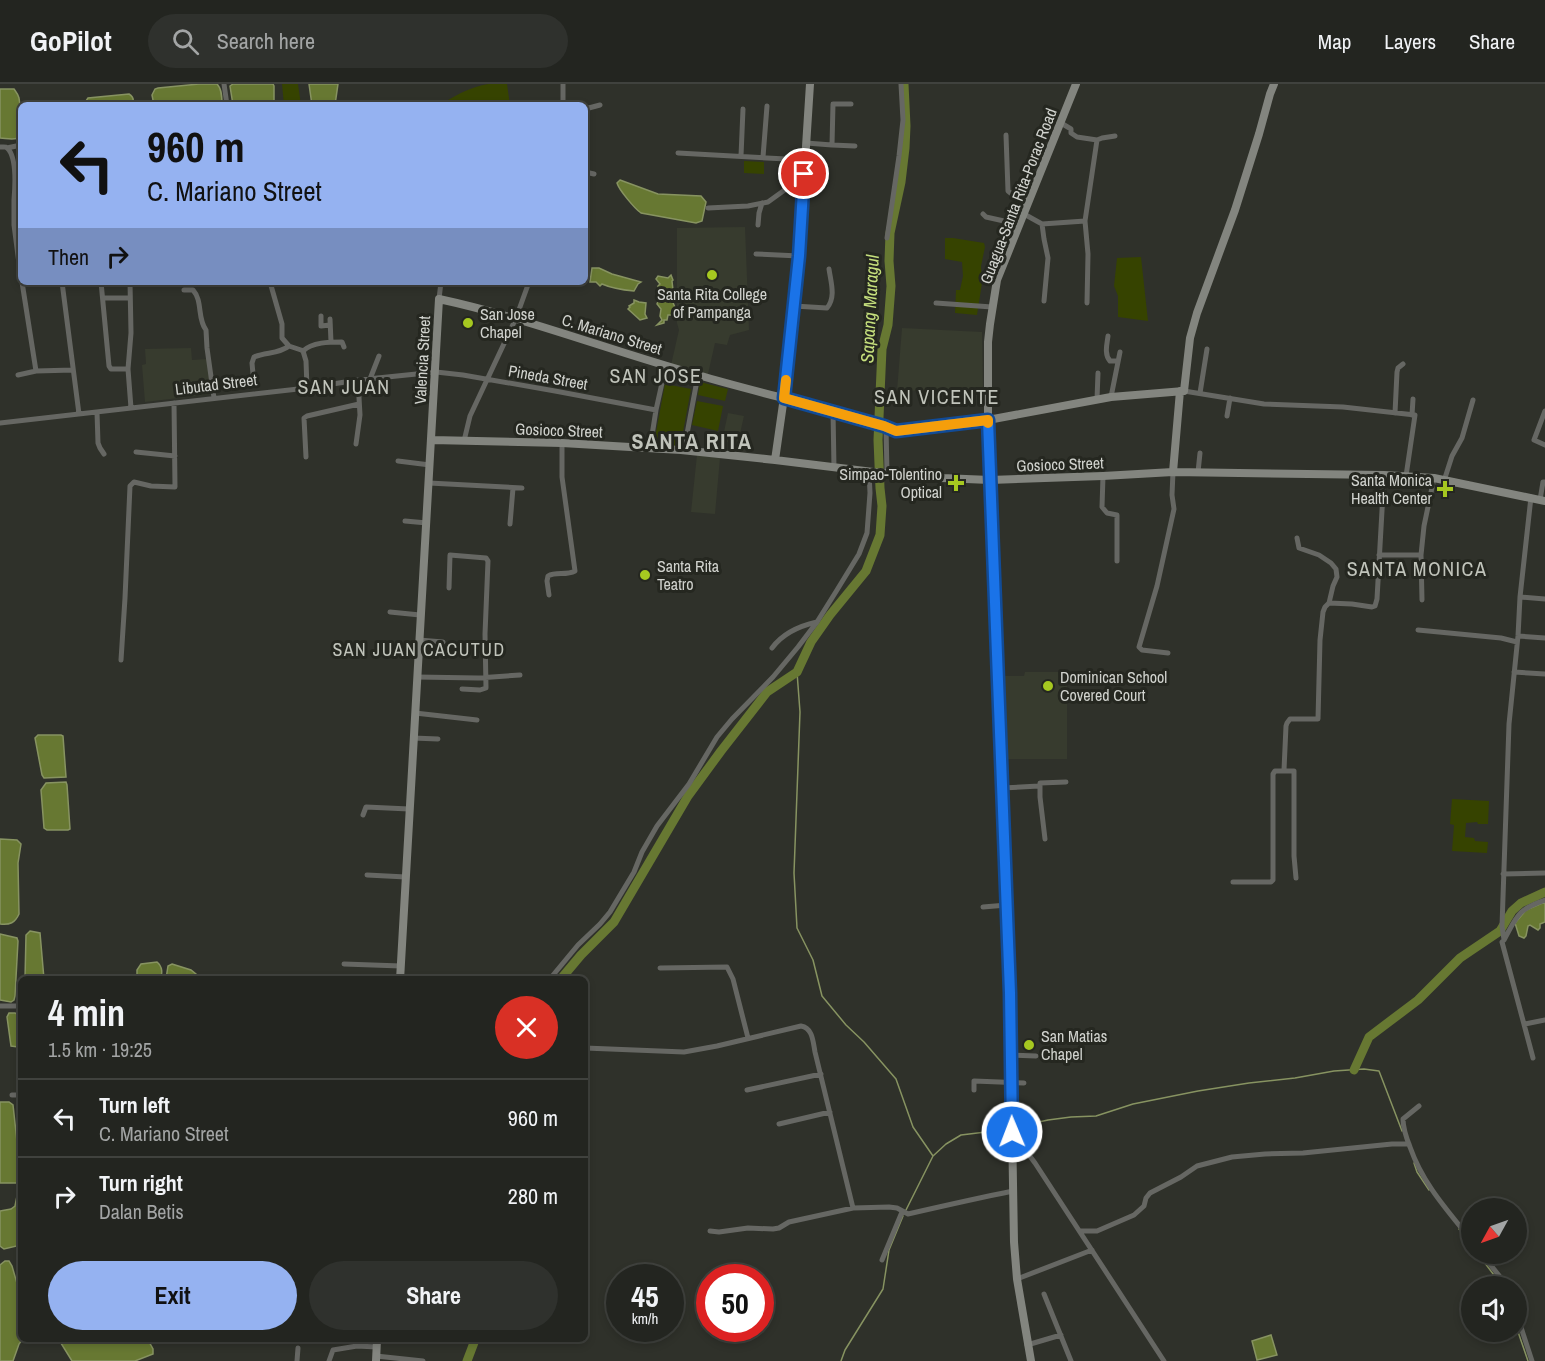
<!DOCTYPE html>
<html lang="en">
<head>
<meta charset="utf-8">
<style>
  body { margin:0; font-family:"Archivo Narrow",sans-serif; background:#2f312d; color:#f1f3f6; height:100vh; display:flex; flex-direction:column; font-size:22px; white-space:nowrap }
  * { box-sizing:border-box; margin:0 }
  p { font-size:20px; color:#a3a5a5 }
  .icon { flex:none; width:33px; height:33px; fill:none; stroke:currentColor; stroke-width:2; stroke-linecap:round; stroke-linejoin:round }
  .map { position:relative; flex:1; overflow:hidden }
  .side { position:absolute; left:18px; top:892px; width:570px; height:366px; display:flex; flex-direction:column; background:#232520; border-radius:9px; box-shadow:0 3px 9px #0003,0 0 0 2px #40423e }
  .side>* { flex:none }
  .banner { position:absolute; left:18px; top:18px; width:570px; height:183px; border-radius:9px; box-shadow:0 3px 9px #0003,0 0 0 2px #40423e; background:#95b2f1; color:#111; overflow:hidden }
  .needle { width:39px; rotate:230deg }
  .fabs { position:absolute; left:1461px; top:1114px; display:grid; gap:12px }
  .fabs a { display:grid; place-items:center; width:66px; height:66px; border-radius:50%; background:#232520; box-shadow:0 3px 9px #0003,0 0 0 2px #40423e; font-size:30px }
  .speed { position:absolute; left:606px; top:1180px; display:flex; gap:12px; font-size:30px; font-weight:700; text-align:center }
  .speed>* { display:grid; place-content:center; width:78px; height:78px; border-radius:50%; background:#232520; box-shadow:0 3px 9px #0003,0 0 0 2px #40423e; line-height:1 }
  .speed small { font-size:15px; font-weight:400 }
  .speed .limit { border:9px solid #d22; background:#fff; color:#111 }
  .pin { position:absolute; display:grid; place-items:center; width:51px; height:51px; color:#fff; margin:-26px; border:3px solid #fff; border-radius:50%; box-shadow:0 2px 6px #0007 }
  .me { position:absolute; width:66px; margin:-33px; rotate:359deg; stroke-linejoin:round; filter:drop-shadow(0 0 4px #0008) }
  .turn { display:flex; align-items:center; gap:21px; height:126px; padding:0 30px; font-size:27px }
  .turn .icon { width:78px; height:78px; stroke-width:2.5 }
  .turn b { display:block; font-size:42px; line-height:51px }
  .then { display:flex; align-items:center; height:57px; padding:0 30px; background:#0003; gap:12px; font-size:22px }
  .round { display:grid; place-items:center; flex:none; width:63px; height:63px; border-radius:32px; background:#2f312d }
  .headline { display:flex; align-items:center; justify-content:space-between; height:102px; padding:0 30px }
  h1 { font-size:36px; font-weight:700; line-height:45px }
  .action { display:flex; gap:12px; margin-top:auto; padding:12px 30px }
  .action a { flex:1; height:69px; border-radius:36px; background:#95b2f1; color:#111; font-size:24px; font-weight:700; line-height:69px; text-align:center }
  .action a+a { background:#2f312d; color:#f1f3f6 }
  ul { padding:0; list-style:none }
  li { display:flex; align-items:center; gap:18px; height:78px; padding:0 30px; border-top:2px solid #40423e }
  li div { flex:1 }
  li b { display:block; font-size:22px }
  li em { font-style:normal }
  header { display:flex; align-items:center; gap:36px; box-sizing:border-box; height:84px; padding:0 30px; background:#232520; border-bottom:2px solid #40423e }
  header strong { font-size:28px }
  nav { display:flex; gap:33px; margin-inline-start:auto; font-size:21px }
  .search { width:420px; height:54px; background:#2f312d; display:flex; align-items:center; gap:15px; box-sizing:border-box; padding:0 21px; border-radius:33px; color:#a3a5a5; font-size:22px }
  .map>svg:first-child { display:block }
  .built { fill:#373b2e }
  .green { fill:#364300 }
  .water { fill:#677832; stroke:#879361; stroke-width:1.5 }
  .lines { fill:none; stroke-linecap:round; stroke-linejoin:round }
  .stream { stroke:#879361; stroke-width:1.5 }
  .river { stroke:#677832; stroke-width:9 }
  .street { stroke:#666763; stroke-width:5 }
  .secondary { stroke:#83857f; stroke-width:8 }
  .route-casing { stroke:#114b97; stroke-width:15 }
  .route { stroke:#1a73e8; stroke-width:10 }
  .slow { stroke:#f59e0b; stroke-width:10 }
  .poi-dot { fill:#a6c820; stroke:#252720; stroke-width:2 }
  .labels { text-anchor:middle; stroke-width:6; stroke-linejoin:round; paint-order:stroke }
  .street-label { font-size:16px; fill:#d1d3ce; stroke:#252720 }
  .poi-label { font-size:16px; fill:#d1d3ce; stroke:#252720; text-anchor:start }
  .water-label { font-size:18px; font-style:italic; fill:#c6e07d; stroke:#252720 }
  .neighbourhood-label { font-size:18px; letter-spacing:1.5px; fill:#c1c4bb; stroke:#252720 }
  .quarter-label { font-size:20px; letter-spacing:1.5px; fill:#c1c4bb; stroke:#252720 }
  .district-label { font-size:22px; font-weight:bold; letter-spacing:1.5px; fill:#c1c4bb; stroke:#252720 }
</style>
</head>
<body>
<header>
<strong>GoPilot</strong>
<div class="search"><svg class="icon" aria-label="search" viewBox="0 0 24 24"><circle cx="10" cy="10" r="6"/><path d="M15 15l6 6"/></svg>Search here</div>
<nav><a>Map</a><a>Layers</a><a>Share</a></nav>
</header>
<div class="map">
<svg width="1545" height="1277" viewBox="0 0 1545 1277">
  <rect width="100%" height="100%" fill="#2f312a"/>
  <path class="built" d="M745,143L749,246L730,251L727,261L715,259L708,290L671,281L679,246L677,239V144Z
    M902,244L982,248L983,308H963L962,305L897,307Z
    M191,264L192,276L208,275L212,310L145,318L142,281L146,280L145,265Z
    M728,329L744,332L739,354L743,355L741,361L722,357Z
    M697,371L720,374L715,430L691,428Z
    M1025,588H1067V675H1006L1004,592H1024Z"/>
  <path class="green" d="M282,0H298L301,21H284Z
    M488,0H507L510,21H444L443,19C458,10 471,3 488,0Z
    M744,77L764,78V90L744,89Z
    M945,154H953L984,159L985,163L981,182L982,199L977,231L955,229L956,206H960L963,192L962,178L945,175Z
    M1141,173L1148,237L1118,233V212L1114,202L1117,174Z
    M700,298L728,305L725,317L698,311Z
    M665,300L691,305L680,364L654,359Z
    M697,317L723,322L718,347L692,341Z
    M1452,715L1489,717L1488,740H1478L1477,738L1466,739L1465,753L1474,754L1475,757L1488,758L1487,769L1452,767L1454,741L1450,740Z"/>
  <path class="water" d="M199,0H217C222,5 222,14 222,21H154L152,11L155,5L158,4Z
    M233,0H273L274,2V21H233L230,2Z
    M309,0H338L335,21H312Z
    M0,5H14C17,9 18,10 19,14C20,20 23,50 19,53C16,57 5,54 0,54Z
    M129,10C134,13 134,17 132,21H87L86,17L88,14Z
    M620,96L658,110L701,112L706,118L702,137L696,139L641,129C635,125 619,106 617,99Z
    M592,184H599L612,190L641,198L638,200L634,207C623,206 611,204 602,200L600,202L596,198H590Z
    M671,191L673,196L672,197L673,206L675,207V214L672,216L676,226L674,231H668L667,236H664V239L657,241L662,236L660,232L661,225L657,220L662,208L658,205V202L660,200L656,195L658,192L668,194Z
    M634,216L639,218L646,219L645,230L647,234L640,236L628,225L630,223L629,222L634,219Z
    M38,651H61L63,652L66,693L44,694L42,691L35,654Z
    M66,698L67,701L70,745L68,746H47L44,744L41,706L46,699Z
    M0,755L17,756L21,760L18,779L19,830C15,839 10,841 0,840Z
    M1545,818V838L1540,840V844L1538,846L1530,841L1528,842L1526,852L1524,854L1519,852L1515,839L1526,826Z
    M30,847L40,849L44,895H25L26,851Z
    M0,850L17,854L18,857L15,912L14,916L11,918L0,916Z
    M157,878C163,883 162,889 161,895H137V886L141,880Z
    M172,880L191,886L202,895H166L168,882Z
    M9,929H15L17,930L20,956L18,963L11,962L7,933Z
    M0,1018H9L13,1021L21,1094V1098L19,1099H0Z
    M21,1109V1161L4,1165L0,1162V1127L11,1125L15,1122L17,1112Z
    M5,1177H9L12,1182L21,1213L22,1256L19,1260L13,1277H0V1181Z
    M1271,1251L1277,1271L1257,1276L1252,1257Z
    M59,1256H120L123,1258H127L129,1256H148L153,1265V1270L135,1277H72Z"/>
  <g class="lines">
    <path class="stream" d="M797,588L800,628L794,789L797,844L813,876L822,912L846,941L864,958L896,995L913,1043L933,1072L906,1126
      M1016,1042L1025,1041L1048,1036L1071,1033L1096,1032L1133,1020L1198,1007L1249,999L1295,994L1334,987L1364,985L1379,987L1402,1047
      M933,1072L946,1060L961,1051L994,1047L999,1043L1008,1041
      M1414,1079L1417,1088L1429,1106
      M1459,1145L1472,1162
      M1478,1170L1503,1203
      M1516,1242L1528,1277
      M841,1277L845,1266L883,1205L889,1166L903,1132"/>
    <path class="river" d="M560,896L581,871L614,838L688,712L721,667L767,608L797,588L811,558L830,531L866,487L880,451L882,422L880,404L878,356L882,265L888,241L891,202L889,177L890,149L901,98L905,64L906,42L904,0
      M1354,986L1369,953L1418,916L1460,874L1500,847L1512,827L1521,819L1545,808
      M467,1277L475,1256"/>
    <path class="street" d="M224,0L227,21
      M563,0V21
      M585,25L600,21
      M1061,39L1071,45V49L1077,53L1097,56L1085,137L1088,170L1087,219
      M1006,51L1008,107L1013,111L1029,117
      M585,53H586
      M1097,56L1102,54L1115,52
      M806,59L832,61L833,20H851
      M832,61L855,62
      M0,63C5,63 6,62 9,66C17,77 15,104 14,116
      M7,64L21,61
      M678,69L805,76
      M741,72L743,25
      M763,73L767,22
      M585,88L594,90
      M21,116H14V141L21,195
      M708,124L748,122L768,118L786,105L803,104
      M983,130L986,133L1004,137L1017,146
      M1024,130L1042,140L1085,137
      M1042,140L1044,155L1048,174L1044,217
      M758,141L759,129L762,119
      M887,154L899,72L903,36L901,0
      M756,170L799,172
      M22,198L36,287L73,286
      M62,198L79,330
      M101,198L109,282L111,285H128
      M130,198L131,249L128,285L131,324
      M270,198L282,240V254L289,262L301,266L303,267L306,277L307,304
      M184,206H193C203,217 197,235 206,246L207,264L214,314
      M103,214H130
      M439,215L441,198
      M936,219L992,223
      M794,222L827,224C836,213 831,199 829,185
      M321,232V242L330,241
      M330,235L331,258
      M1108,252C1107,260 1104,270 1110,277H1118
      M303,267C312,258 330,258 342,258L344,263
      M18,291L36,287
      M370,295L379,272
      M254,301L252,279L254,273C266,268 279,270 289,262
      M1184,307L1264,320L1343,323L1415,331L1406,392
      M1200,309L1207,265
      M1111,313L1120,268
      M1097,315L1098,289
      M833,327L834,384
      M1545,327L1534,356L1545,361
      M97,328L98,359L100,364L104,370
      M1395,329L1397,288L1398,284L1403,280
      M1412,331L1413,315
      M1227,332L1230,314
      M0,339L307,304L358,296L436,288L463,291L555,307L656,326
      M886,343L887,389
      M464,357L470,332L516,234L529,198
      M356,360L360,331L358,296
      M650,364L656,326L666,281
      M684,366L698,291
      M136,368L175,372
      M306,373L304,334L307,332L359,320
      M398,377L430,381
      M1198,388L1200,369
      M1103,392L1102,423L1107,429L1117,431V477
      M1444,397L1452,372L1462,354L1473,316
      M429,399L522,404
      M1531,413L1520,513L1518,552L1509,640L1502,842L1504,856L1502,858L1533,974
      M1383,416L1430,418
      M1540,416L1543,398H1545
      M405,437L427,439
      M510,440L513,404
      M1379,471H1421L1424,442L1434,394
      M1421,471L1422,516
      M449,504L450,471L486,474L488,477L485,550L486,604L480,606L462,605
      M549,511L547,497L548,492C556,487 566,492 575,487L562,393V359
      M1520,513L1545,515
      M1329,519L1352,520L1372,523L1375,522L1377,515L1384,391
      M390,528L420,531
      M1418,546L1501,554L1517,558
      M1518,552L1545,554
      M419,556L443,558
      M390,563L401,564V566L418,568
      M772,564C783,549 799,542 817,538
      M1168,569L1142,566L1139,563L1157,502L1174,425L1172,411L1173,388
      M121,576L125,514L130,402L134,398L151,402L175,403L174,319
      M1514,588L1545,590
      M417,593L478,594L520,591
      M415,629L477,636
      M413,654L438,655
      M1284,686L1286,642L1287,639L1290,635H1318L1320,556L1323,528L1325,523L1329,519L1333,502L1337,493L1336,485L1331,479L1319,471L1299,464L1297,454
      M1002,704L1039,702
      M363,731L366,723L409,725
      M1045,755L1040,713V699L1066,698
      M1503,790L1545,789
      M367,791L406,793
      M1233,798H1271L1273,796V690L1275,687H1294V772L1296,794
      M983,823L1007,821
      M1504,856C1517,832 1518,825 1545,816
      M344,880L401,882
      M660,884L727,883L733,895L748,954
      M549,896L578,861L600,840L610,828L634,788L642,768L657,742L689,700L717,653L732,635L773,593L798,563L817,538L837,506L859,470L867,449L870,409L869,388
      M0,922H21
      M1525,940L1545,936
      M585,964L684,968L717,962L801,942C813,944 813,958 815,968L853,1124
      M1011,971L1036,972
      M747,1006L821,990
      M974,1006V997L1024,999
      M12,1011H21
      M1419,1022L1403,1035C1403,1045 1406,1053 1410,1063C1423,1100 1447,1126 1472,1157
      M779,1040L830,1028
      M1013,1050L1035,1079L1164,1277
      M710,1147L719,1148L748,1144L773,1145L779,1144L789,1138L853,1124L889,1123L897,1124L908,1130C943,1122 978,1114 1013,1107
      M1080,1147H1097L1134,1131L1144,1122L1146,1114L1150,1109L1181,1093L1197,1082L1232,1073L1265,1070L1303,1069L1392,1060H1409
      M1482,1170L1508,1203
      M882,1176L902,1128
      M1017,1195L1092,1166
      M1044,1210L1071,1277
      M1516,1228L1532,1277
      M1027,1261L1061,1251
      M376,1272L423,1277
      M297,1277L298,1264
      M329,1277L333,1266L357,1262L377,1263"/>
    <path class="secondary" d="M432,356L562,359L681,366L775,376L873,388L942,394L990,396L1103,392L1173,388L1384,391L1434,394L1545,417
      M775,376L784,313L799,172L810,0
      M1173,388L1180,307
      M400,896L439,215C527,234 611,267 698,291C745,305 793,316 840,329C859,335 878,339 896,347L988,336L1111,313L1184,307L1190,254L1197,229L1235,126L1259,50L1270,10L1274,0
      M376,1277L377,1256
      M1031,1277L1017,1195L1014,1158L1010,924L988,336V258L990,240L997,196L1076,0"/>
  </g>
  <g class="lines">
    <defs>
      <path id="route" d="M804,90L799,172L784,314L884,342L896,347L988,336L1010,909L1012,1048"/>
    </defs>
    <use href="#route" class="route-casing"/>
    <use href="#route" class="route"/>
    <path class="slow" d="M786,296L784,314L884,342L896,347L988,336V339"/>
  </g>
  <g class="poi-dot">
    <circle cx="712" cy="191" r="6"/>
    <circle cx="468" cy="239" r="6"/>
    <path d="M953 390h6v6h6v6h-6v6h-6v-6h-6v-6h6z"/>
    <path d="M1442 396h6v6h6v6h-6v6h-6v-6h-6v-6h6z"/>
    <circle cx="645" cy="491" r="6"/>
    <circle cx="1048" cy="602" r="6"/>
    <circle cx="1029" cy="961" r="6"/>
  </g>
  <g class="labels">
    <g class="street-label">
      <text transform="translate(1018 112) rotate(-69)" y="6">Guagua-Santa Rita-Porac Road</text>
      <text transform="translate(612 250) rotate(17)" y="6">C. Mariano Street</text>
      <text transform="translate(422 276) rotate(-87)" y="6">Valencia Street</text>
      <text transform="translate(548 293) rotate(10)" y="6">Pineda Street</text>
      <text transform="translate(216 300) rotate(-7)" y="6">Libutad Street</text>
      <text transform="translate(559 346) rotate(2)" y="6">Gosioco Street</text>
      <text transform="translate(1060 380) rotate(-2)" y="6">Gosioco Street</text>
    </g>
    <g class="poi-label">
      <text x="712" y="216" text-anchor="middle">Santa Rita College<tspan x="712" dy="18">of Pampanga</tspan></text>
      <text x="480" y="236">San Jose<tspan x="480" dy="18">Chapel</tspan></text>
      <text x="942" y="396" text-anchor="end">Simpao-Tolentino<tspan x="942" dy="18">Optical</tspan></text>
      <text x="1432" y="402" text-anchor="end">Santa Monica<tspan x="1432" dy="18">Health Center</tspan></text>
      <text x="657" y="488">Santa Rita<tspan x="657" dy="18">Teatro</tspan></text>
      <text x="1060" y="599">Dominican School<tspan x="1060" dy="18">Covered Court</tspan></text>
      <text x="1041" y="958">San Matias<tspan x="1041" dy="18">Chapel</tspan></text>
    </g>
    <g class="water-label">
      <text transform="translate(870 225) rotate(-87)" y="6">Sapang Maragul</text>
    </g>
    <g class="neighbourhood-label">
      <text x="419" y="572">SAN JUAN CACUTUD</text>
    </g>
    <g class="quarter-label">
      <text x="656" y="299">SAN JOSE</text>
      <text x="344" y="310">SAN JUAN</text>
      <text x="937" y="320">SAN VICENTE</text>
      <text x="1417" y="492">SANTA MONICA</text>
    </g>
    <g class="district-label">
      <text x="692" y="365">SANTA RITA</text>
    </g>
  </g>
</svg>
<div class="fabs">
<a><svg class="needle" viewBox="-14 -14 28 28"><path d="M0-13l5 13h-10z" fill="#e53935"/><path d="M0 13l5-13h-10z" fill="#a3a5a5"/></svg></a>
<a><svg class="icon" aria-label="sound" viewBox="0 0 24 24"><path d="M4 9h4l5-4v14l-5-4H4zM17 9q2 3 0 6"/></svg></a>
</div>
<div class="speed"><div>45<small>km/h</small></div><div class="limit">50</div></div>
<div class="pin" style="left:804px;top:90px;background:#d93025"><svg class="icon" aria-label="arrive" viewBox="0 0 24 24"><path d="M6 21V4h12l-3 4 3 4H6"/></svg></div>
<svg class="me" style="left:1012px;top:1048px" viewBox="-20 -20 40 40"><circle r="17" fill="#1a73e8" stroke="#fff" stroke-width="3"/><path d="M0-11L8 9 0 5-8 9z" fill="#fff"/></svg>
<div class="banner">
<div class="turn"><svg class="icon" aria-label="left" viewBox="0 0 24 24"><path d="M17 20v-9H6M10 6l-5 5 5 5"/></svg><div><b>960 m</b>C. Mariano Street</div></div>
<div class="then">Then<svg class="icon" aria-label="right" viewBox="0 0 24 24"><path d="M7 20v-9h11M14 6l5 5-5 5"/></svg></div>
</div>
<section class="side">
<div class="headline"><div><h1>4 min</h1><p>1.5 km · 19:25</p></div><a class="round" style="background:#d93025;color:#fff"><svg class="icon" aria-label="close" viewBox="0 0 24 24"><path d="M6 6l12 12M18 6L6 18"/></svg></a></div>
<ul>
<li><svg class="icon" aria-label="left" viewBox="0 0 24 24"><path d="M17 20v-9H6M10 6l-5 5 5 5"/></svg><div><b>Turn left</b><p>C. Mariano Street</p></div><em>960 m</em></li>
<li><svg class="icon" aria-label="right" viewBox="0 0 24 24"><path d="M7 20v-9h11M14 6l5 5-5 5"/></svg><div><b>Turn right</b><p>Dalan Betis</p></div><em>280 m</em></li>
</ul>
<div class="action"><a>Exit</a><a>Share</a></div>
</section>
</div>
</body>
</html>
